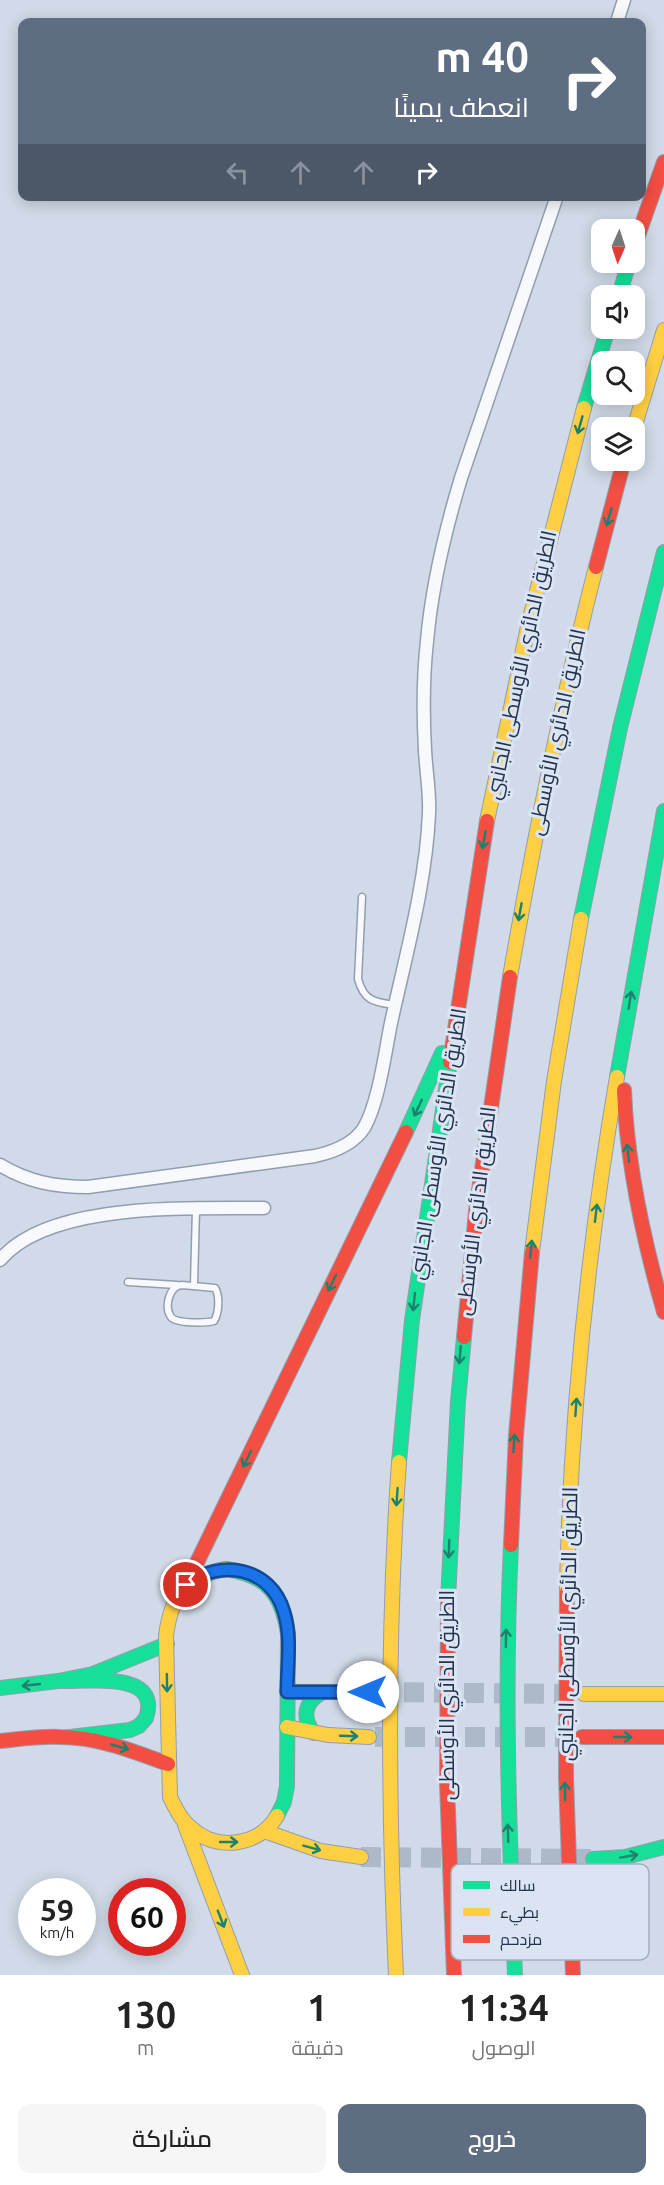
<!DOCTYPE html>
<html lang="ar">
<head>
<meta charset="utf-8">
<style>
  body { margin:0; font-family:Ubuntu,Cairo,sans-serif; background:#f6f6f6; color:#222; direction:rtl; height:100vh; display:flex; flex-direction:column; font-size:22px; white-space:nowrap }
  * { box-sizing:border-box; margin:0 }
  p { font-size:20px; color:#767676 }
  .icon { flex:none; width:33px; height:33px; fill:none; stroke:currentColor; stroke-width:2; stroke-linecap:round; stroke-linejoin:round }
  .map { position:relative; height:1975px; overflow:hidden; direction:ltr }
  .sheet { display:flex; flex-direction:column; background:#fff; flex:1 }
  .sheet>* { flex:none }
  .hud { position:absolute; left:18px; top:18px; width:628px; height:183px; border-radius:12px; box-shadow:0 3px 15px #0003; direction:rtl; background:#5f6d83; color:#fff; overflow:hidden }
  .needle { width:39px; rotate:183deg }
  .controls { position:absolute; left:591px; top:219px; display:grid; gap:12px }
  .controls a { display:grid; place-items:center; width:54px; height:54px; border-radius:12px; background:#fff; box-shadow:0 3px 15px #0003; font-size:30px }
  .speed { position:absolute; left:18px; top:1878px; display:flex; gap:12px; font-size:30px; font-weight:700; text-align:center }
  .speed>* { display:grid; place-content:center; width:78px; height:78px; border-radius:50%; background:#fff; box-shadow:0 3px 15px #0003; line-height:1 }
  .speed small { font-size:15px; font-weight:400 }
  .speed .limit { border:9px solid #d22; background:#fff; color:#111 }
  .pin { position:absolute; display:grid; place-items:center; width:51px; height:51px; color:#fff; margin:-26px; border:3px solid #fff; border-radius:50%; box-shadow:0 2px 6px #0007 }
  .me { position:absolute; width:66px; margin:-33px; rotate:270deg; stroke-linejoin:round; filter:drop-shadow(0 0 4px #0008) }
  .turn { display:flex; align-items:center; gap:21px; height:126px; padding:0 18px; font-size:27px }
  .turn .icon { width:78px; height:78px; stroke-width:2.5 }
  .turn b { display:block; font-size:42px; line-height:51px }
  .lanes { display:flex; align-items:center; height:57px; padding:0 18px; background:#0003; justify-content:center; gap:30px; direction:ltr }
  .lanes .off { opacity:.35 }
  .eta { display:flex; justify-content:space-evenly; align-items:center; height:102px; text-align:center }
  .eta b { font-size:36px; font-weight:600; line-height:42px }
  .cta { display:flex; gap:12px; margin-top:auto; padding:12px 18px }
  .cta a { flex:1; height:69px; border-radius:12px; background:#5f6d83; color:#fff; font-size:24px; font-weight:600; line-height:69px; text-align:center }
  .cta a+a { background:#f6f6f6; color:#222 }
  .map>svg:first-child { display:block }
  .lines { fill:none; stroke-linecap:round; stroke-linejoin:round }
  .primary-tunnel { stroke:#adb9c9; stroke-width:20; stroke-dasharray:20 10; stroke-linecap:butt }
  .lane-casing { stroke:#929eb0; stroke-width:9 }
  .street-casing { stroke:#929eb0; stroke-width:15 }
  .fast-casing { stroke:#929eb0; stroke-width:16 }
  .slow-casing { stroke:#929eb0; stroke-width:16 }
  .jam-casing { stroke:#929eb0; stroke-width:16 }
  .lane { stroke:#f8f9fc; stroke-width:6 }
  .street { stroke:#f8f9fc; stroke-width:12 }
  .fast { stroke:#16e098; stroke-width:14 }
  .slow { stroke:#ffcf43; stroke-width:14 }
  .jam { stroke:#f24e42; stroke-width:14 }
  .oneway { stroke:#1d816f }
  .route-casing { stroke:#114b97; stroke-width:15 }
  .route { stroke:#1a73e8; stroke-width:10 }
  .labels { text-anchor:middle; stroke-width:6; stroke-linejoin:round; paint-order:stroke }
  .street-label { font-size:21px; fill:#22334d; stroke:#dbe4f2 }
  .key { fill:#dbe4f2; stroke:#a4afc0; stroke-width:1.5 }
  .key-label { font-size:16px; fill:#22334d }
</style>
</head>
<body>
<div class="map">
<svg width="664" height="1975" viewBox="0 0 664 1975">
  <rect width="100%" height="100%" fill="#d0dae8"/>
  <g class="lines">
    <path class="primary-tunnel" d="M374,1692L579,1694
      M375,1737H579
      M361,1857L593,1859"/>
    <defs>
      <path id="lane" d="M362,897L358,979C364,1001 374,1002 394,1005
        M128,1282L177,1285
        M182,1285L215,1288C220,1296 219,1313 214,1321C206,1323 176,1324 171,1317C164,1307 169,1286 182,1285Z
        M194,1285L196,1209"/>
      <path id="street" d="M617,22L624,0
        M0,1165C28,1182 55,1187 88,1187L315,1156C333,1152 353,1145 364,1128C379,1102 385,1052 391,1023C406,954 426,884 429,813C430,792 426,771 425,750C423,714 423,677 427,641C432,585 445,531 461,478L557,196
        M0,1260C49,1201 192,1209 264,1208"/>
      <path id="fast" d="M619,296L629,262
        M584,408L608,328
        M581,919L620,728L664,552
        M617,1077L664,811
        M406,1132L442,1053
        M399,1462L412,1320L450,1062
        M511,1545C504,1689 509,1832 515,1975
        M226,1569C267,1575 282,1594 288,1634L287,1786L284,1802L277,1816
        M448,1600L458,1401L464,1337
        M60,1681C87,1682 162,1670 146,1718L139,1726L130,1730L70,1737
        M0,1688L58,1681L93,1674L167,1644
        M314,1733C301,1717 305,1701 323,1692
        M593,1859L625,1857L664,1847"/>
      <path id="slow" d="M634,428L664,330
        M487,821L529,622L584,408
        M510,977C534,839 561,702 596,567
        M532,1252L554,1081L581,919
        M226,1569C185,1576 171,1596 166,1636L170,1797C176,1809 181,1820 191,1828C217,1852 259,1846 277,1816
        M567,1592C570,1419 588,1247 617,1077
        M584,1694H664
        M287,1727L328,1735L369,1737
        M185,1825L242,1975
        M264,1831L321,1851L361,1857
        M396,1975C388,1804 387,1633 399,1462"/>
      <path id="jam" d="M634,247L664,162
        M596,567L624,460
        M450,1062L487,821
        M624,1090C627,1166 643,1239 664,1312
        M464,1337L476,1211L510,977
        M511,1545L516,1435L532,1252
        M186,1585L406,1132
        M567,1592L566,1777L573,1975
        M448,1600L447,1783L454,1975
        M287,1692H368
        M582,1737H664
        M0,1741C20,1739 40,1736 60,1737C98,1737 133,1751 168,1764"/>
    </defs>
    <use href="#lane" class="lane-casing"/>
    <use href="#street" class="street-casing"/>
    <use href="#fast" class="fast-casing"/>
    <use href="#slow" class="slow-casing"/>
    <use href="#jam" class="jam-casing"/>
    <use href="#lane" class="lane"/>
    <use href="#street" class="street"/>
    <use href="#fast" class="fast"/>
    <use href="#slow" class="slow"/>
    <use href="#jam" class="jam"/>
  </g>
  <defs><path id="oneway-shaft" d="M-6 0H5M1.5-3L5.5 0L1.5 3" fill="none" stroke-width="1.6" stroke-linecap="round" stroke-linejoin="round" transform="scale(1.5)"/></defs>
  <g class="oneway">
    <use href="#oneway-shaft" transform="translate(580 425) rotate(106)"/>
    <use href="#oneway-shaft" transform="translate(609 517) rotate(106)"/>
    <use href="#oneway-shaft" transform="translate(484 840) rotate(100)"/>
    <use href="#oneway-shaft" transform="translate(520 912) rotate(100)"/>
    <use href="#oneway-shaft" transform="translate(630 1000) rotate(-81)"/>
    <use href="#oneway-shaft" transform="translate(418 1108) rotate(115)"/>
    <use href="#oneway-shaft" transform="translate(628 1153) rotate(-97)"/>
    <use href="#oneway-shaft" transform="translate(596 1213) rotate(-83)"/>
    <use href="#oneway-shaft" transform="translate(531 1249) rotate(-84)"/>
    <use href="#oneway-shaft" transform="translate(332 1283) rotate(116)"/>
    <use href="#oneway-shaft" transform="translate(414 1302) rotate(96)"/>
    <use href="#oneway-shaft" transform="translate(460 1355) rotate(95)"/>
    <use href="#oneway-shaft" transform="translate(576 1407) rotate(-86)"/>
    <use href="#oneway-shaft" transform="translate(514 1443) rotate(-86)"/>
    <use href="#oneway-shaft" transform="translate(247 1459) rotate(116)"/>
    <use href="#oneway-shaft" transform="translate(397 1497) rotate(94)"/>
    <use href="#oneway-shaft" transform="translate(449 1549) rotate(92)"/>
    <use href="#oneway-shaft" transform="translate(506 1638) rotate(-89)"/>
    <use href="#oneway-shaft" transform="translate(167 1683) rotate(89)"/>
    <use href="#oneway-shaft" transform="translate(31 1685) rotate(174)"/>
    <use href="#oneway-shaft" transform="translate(349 1736) rotate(2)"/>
    <use href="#oneway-shaft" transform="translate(623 1737)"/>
    <use href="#oneway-shaft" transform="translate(120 1747) rotate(16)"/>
    <use href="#oneway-shaft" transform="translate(565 1791) rotate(-91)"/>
    <use href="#oneway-shaft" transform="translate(508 1833) rotate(-92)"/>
    <use href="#oneway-shaft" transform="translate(229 1842)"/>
    <use href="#oneway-shaft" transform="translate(312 1848) rotate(15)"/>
    <use href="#oneway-shaft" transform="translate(629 1856) rotate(-10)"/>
    <use href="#oneway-shaft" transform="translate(221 1919) rotate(69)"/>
  </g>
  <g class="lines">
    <defs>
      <path id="route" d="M186,1585C220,1558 271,1567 284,1612C292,1637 287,1666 287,1692H368"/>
    </defs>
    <use href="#route" class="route-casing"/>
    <use href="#route" class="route"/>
  </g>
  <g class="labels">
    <g class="street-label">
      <text transform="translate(521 665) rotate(-78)" y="7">الطريق الدائري الأوسطى الجانبي</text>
      <text transform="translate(557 732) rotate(-78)" y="7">الطريق الدائري الأوسطى</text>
      <text transform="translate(438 1144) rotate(-81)" y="7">الطريق الدائري الأوسطى الجانبي</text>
      <text transform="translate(476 1211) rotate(-83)" y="7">الطريق الدائري الأوسطى</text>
      <text transform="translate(568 1624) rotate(-89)" y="7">الطريق الدائري الأوسطى الجانبي</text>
      <text transform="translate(447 1695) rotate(-90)" y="7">الطريق الدائري الأوسطى</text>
    </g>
  </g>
  <rect x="451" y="1864" width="198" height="96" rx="9" class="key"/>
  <rect x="463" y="1881" width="27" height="8" fill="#16e098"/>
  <rect x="463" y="1908" width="27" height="8" fill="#ffcf43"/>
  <rect x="463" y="1935" width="27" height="8" fill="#f24e42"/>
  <g class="key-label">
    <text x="500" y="1891">سالك</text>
    <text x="500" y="1918">بطيء</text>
    <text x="500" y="1945">مزدحم</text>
  </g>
</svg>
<div class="controls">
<a><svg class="needle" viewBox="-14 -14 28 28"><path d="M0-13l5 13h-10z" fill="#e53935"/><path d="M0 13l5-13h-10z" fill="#767676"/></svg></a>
<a><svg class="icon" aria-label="sound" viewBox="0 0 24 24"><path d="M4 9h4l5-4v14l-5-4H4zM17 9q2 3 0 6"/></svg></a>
<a><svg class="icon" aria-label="search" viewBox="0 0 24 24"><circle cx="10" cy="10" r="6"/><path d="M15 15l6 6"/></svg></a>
<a><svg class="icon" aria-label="layers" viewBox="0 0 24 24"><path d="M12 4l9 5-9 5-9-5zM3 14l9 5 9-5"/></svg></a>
</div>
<div class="speed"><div>59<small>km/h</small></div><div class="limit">60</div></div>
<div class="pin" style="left:186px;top:1585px;background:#d93025"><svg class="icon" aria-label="arrive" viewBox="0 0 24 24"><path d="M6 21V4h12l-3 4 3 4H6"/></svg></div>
<svg class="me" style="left:368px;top:1692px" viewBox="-20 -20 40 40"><circle r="19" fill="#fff"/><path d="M0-13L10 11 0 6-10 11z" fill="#1a73e8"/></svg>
<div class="hud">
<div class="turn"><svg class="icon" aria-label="right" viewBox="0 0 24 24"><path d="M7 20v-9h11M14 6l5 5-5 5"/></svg><div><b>40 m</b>انعطف يمينًا</div></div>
<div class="lanes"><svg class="icon off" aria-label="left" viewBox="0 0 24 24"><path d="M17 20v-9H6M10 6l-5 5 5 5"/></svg><svg class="icon off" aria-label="ahead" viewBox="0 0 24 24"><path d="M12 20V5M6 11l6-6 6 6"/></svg><svg class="icon off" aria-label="ahead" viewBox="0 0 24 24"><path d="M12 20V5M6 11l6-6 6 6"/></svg><svg class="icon" aria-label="right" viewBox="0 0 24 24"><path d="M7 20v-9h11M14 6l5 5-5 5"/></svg></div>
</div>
</div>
<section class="sheet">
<div class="eta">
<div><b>11:34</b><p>الوصول</p></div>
<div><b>1</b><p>دقيقة</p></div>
<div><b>130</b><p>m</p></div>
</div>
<div class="cta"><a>خروج</a><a>مشاركة</a></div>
</section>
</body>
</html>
